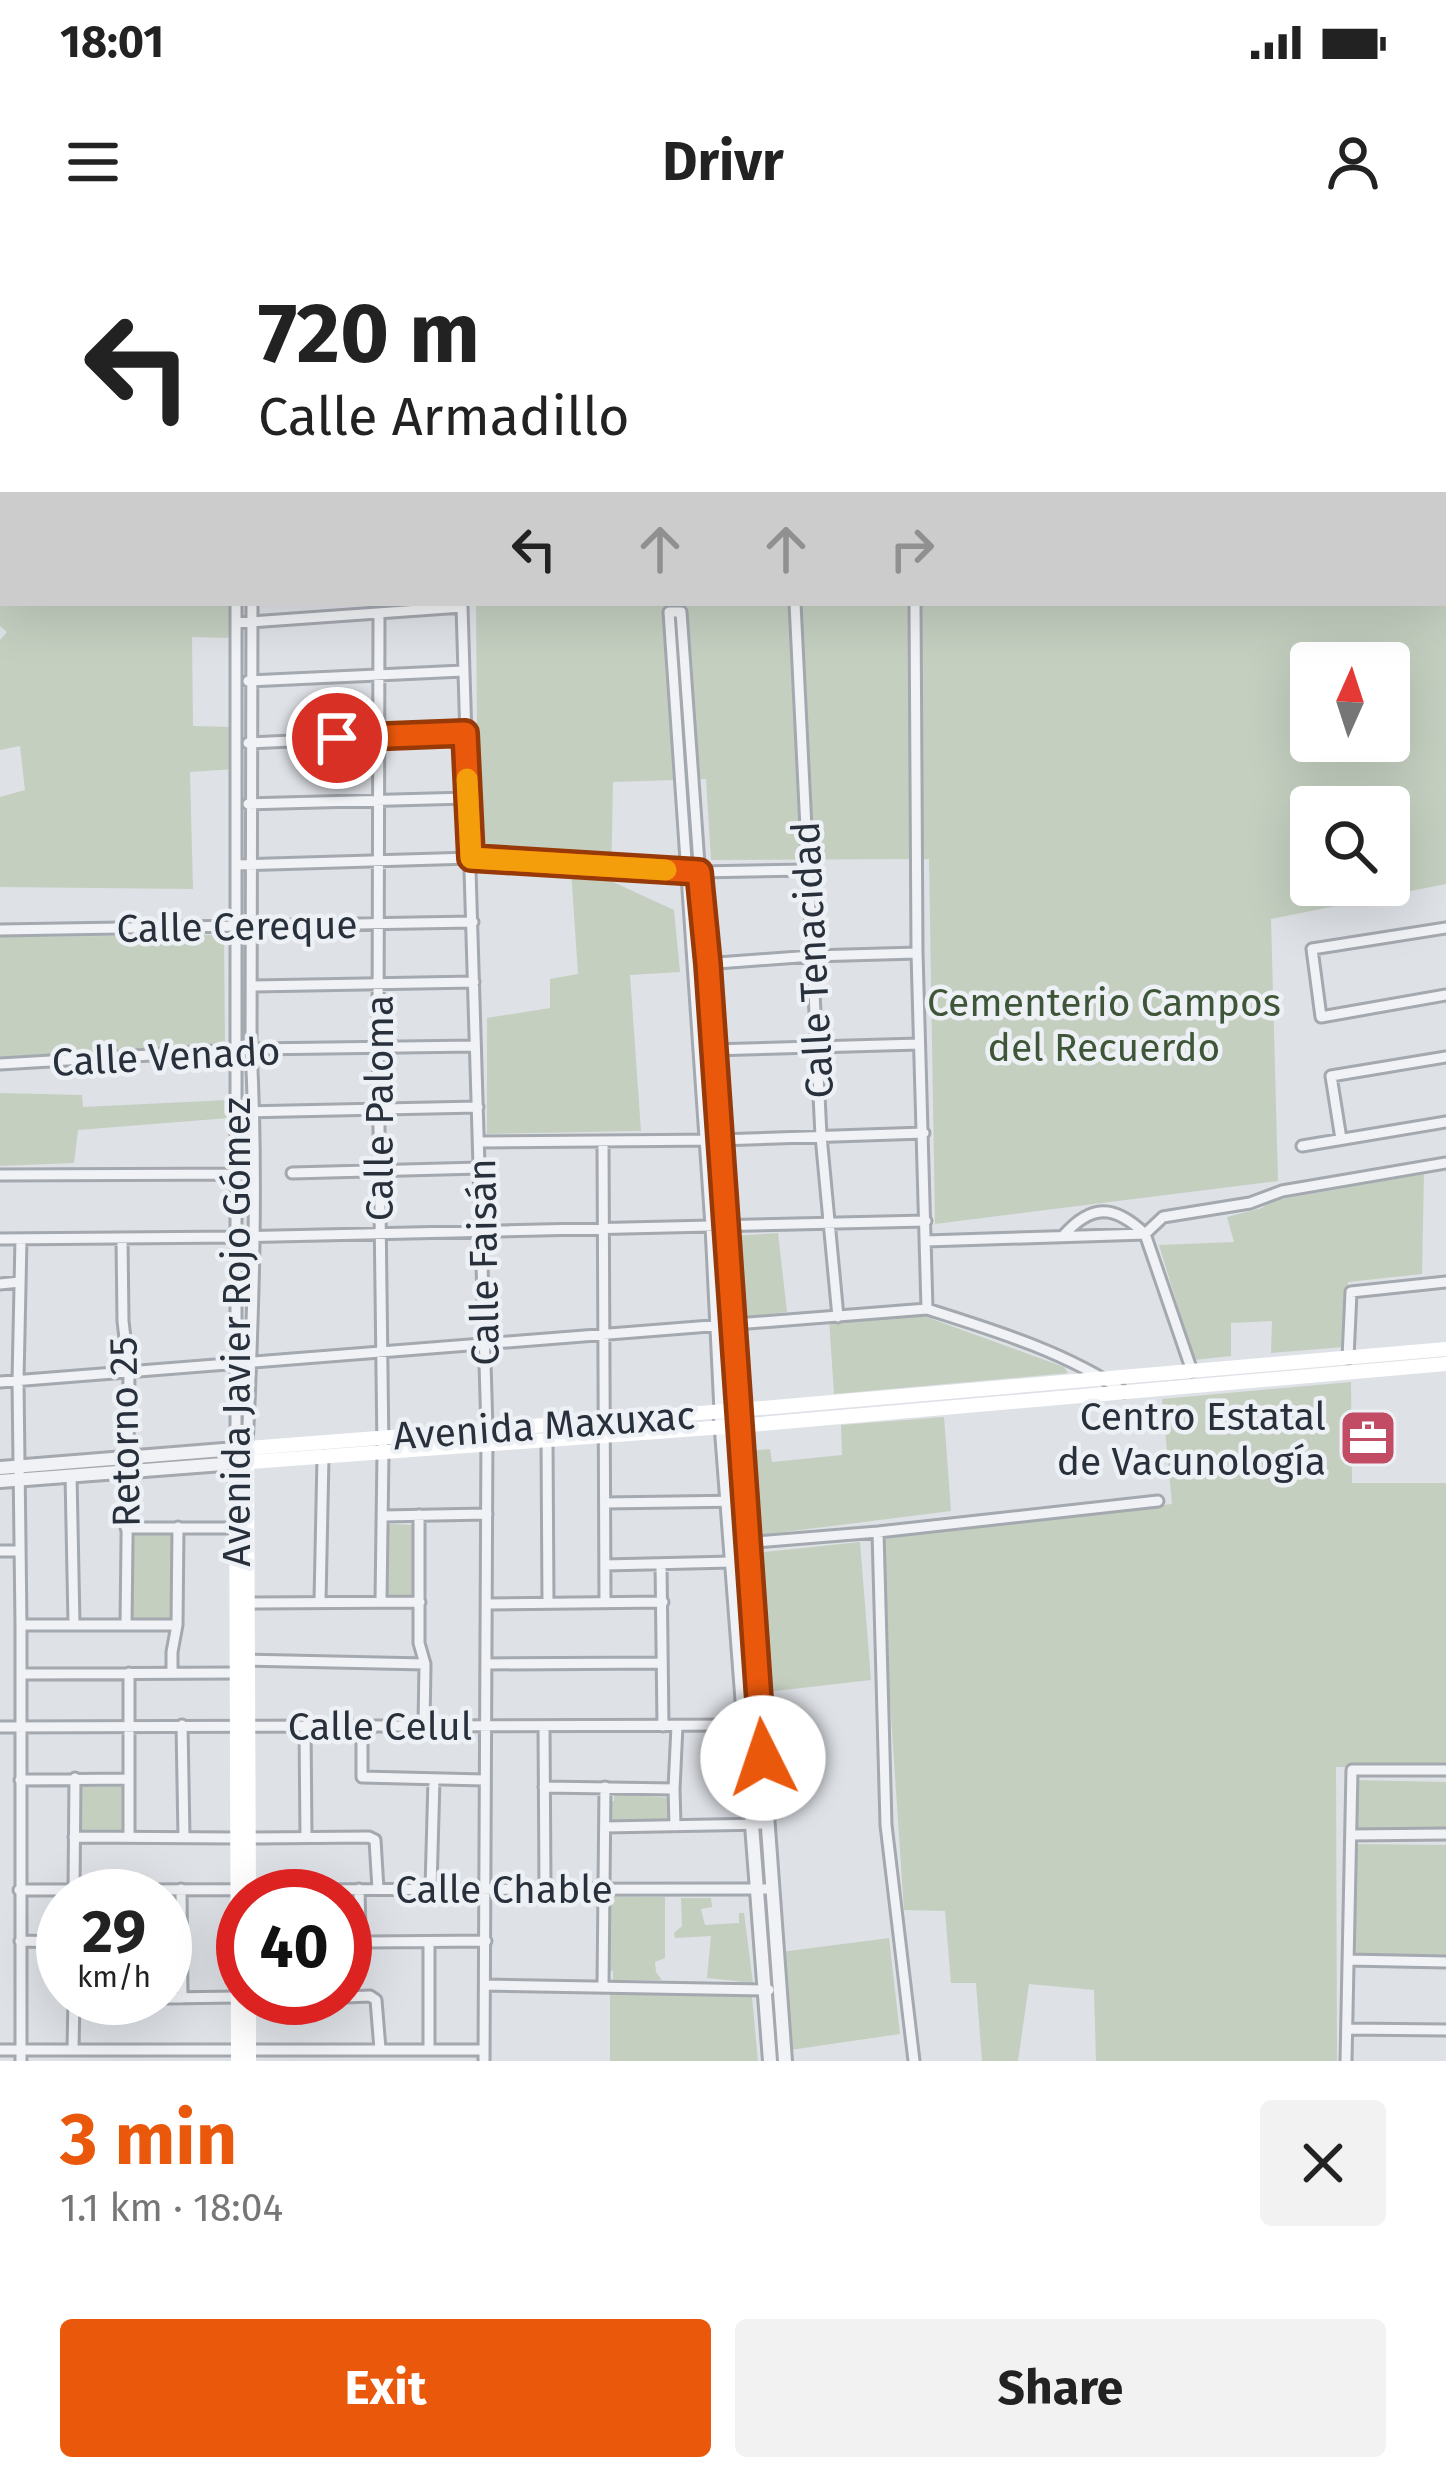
<!DOCTYPE html>
<html lang="en">
<head>
<meta charset="utf-8">
<style>
  body { margin:0; font-family:"Fira Sans",sans-serif; background:#f2f2f2; color:#222; height:100vh; display:flex; flex-direction:column; font-size:45px; white-space:nowrap }
  * { box-sizing:border-box; margin:0 }
  p { font-size:39px; color:#767676 }
  .icon { flex:none; width:66px; height:66px; fill:none; stroke:currentColor; stroke-width:2; stroke-linecap:round; stroke-linejoin:round }
  .map { position:relative; height:1821px; overflow:hidden }
  .panel { display:flex; flex-direction:column; background:#fff; flex:1 }
  .panel>* { flex:none }
  .top-card { position:absolute; left:0px; top:0px; width:1446px; height:366px; box-shadow:0 12px 48px #0002; background:#fff; color:#222; overflow:hidden }
  .needle { width:78px; rotate:3deg }
  .tools { position:absolute; left:1290px; top:402px; display:grid; gap:24px }
  .tools a { display:grid; place-items:center; width:120px; height:120px; border-radius:12px; background:#fff; box-shadow:0 12px 48px #0002; font-size:60px }
  .speed { position:absolute; left:36px; top:1629px; display:flex; gap:24px; font-size:60px; font-weight:700; text-align:center }
  .speed>* { display:grid; place-content:center; width:156px; height:156px; border-radius:50%; background:#fff; box-shadow:0 12px 48px #0002; line-height:1 }
  .speed small { font-size:30px; font-weight:400 }
  .speed .limit { border:18px solid #d22; background:#fff; color:#111 }
  .pin { position:absolute; display:grid; place-items:center; width:102px; height:102px; color:#fff; margin:-51px; border:6px solid #fff; border-radius:50%; box-shadow:0 3px 12px #0007 }
  .me { position:absolute; width:132px; margin:-66px; rotate:356deg; stroke-linejoin:round; filter:drop-shadow(0 0 9px #0008) }
  .turn { display:flex; align-items:center; gap:42px; height:252px; padding:0 60px; font-size:54px }
  .turn .icon { width:156px; height:156px; stroke-width:2.5 }
  .turn b { display:block; font-size:84px; line-height:102px }
  .lanes { display:flex; align-items:center; height:114px; padding:0 60px; background:#0003; justify-content:center; gap:60px; direction:ltr }
  .lanes .off { opacity:.35 }
  .round { display:grid; place-items:center; flex:none; width:126px; height:126px; border-radius:12px; background:#f2f2f2 }
  .headline { display:flex; align-items:center; justify-content:space-between; height:204px; padding:0 60px }
  h1 { font-size:72px; font-weight:700; line-height:90px; color:#ea580c }
  .cta { display:flex; gap:24px; margin-top:auto; padding:24px 60px }
  .cta a { flex:1; height:138px; border-radius:12px; background:#ea580c; color:#fff; font-size:48px; font-weight:700; line-height:138px; text-align:center }
  .cta a+a { background:#f2f2f2; color:#222 }
  .status { display:flex; justify-content:space-between; align-items:center; height:84px; padding:0 60px; background:#fff; direction:ltr }
  .status svg { height:33px; fill:currentColor }
  header { display:flex; justify-content:space-between; align-items:center; height:156px; padding:0 60px; background:#fff; font-size:54px; font-weight:700 }
  .map>svg:first-child { display:block }
  .green { fill:#c4cfc0; fill-rule:evenodd }
  .water { fill:#9bb1c3 }
  .lines { fill:none; stroke-linecap:round; stroke-linejoin:round }
  .minor-casing { stroke:#a4a8af; stroke-width:15 }
  .tertiary-casing { stroke:#a4a8af; stroke-width:18 }
  .minor { stroke:#f0f2f5; stroke-width:9 }
  .tertiary { stroke:#f0f2f5; stroke-width:12 }
  .secondary { stroke:#fff; stroke-width:14 }
  .route-casing { stroke:#983908; stroke-width:30 }
  .route { stroke:#ea580c; stroke-width:21 }
  .slow { stroke:#f59e0b; stroke-width:21 }
  .labels { text-anchor:middle; stroke-width:9; stroke-linejoin:round; paint-order:stroke }
  .street-label { font-size:39px; fill:#28303b; stroke:#edf0f4 }
  .park-label { font-size:39px; fill:#3e5637; stroke:#edf0f4 }
  .poi-label { font-size:39px; fill:#28303b; stroke:#edf0f4; text-anchor:end }
</style>
</head>
<body>
<div class="status"><b>18:01</b><svg viewBox="0 0 49 12"><path d="M0 12V9h3v3zM5 12V6h3v6zM10 12V3h3v9zM15 12V0h3v12zM26 1h20v11H26zM47 4h2v5h-2z"/></svg></div>
<header><svg class="icon" aria-label="menu" viewBox="0 0 24 24"><path d="M4 6h16M4 12h16M4 18h16"/></svg>Drivr<svg class="icon" aria-label="person" viewBox="0 0 24 24"><circle cx="12" cy="8" r="4"/><path d="M4 21q1-7 8-7t8 7"/></svg></header>
<div class="map">
<svg width="1446" height="1821" viewBox="0 0 1446 1821">
  <rect width="100%" height="100%" fill="#dee1e6"/>
  <path class="green" d="M487,0H1446L1443,44V3H484Z
    M1443,215H1446V644L1271,679L1278,941L935,984L929,619L711,620L706,539L613,542L611,641L674,670L680,732L630,735L641,891L487,894V778L550,768V739L578,734L571,630L478,619L476,363H1443ZM1311,423H1389V501H1311ZM1311,567H1389V645H1311Z
    M3,295V363H231L230,398L192,397L193,486L232,487L234,529L190,532L193,649L0,647V557L25,550L20,506L0,510V400L7,392L0,386V296Z
    M224,695L225,804L0,817V697Z
    M0,853L82,855L83,867L227,860L229,878L78,890L74,923L0,926Z
    M1424,934L1422,1034L1348,1042L1343,1107L1271,1113L1272,1081L1231,1083V1116L1194,1120L1159,1005L1234,1002L1227,977L1262,968L1270,961Z
    M778,993L787,1072L736,1078L731,996Z
    M903,1073L921,1075L1064,1127L1068,1133L834,1154L829,1079Z
    M1351,1142L1352,1243H1446V1526L1336,1527L1337,1821H1096L1094,1750L1029,1744L1018,1821H982L976,1743H951L945,1671L904,1670L879,1298L1172,1264L1162,1159Z
    M944,1177L951,1271L753,1296L748,1211L770,1209L772,1222L842,1215L841,1185Z
    M391,1284L415,1285L416,1361L384,1360V1286Z
    M131,1290H172L171,1381L128,1379Z
    M860,1302L871,1440L766,1452L754,1313Z
    M1354,1540L1446,1542V1591L1353,1592Z
    M79,1547H123L125,1594L78,1592Z
    M614,1554L673,1558L672,1587L612,1585L610,1561H614Z
    M1354,1604L1446,1605V1720L1350,1718Z
    M609,1657H665V1718L655,1722L656,1732L662,1740H613V1731L609,1730Z
    M681,1658H711L712,1667L701,1669L705,1685L739,1683V1673H744L753,1743L707,1738L711,1696L675,1698L674,1693L682,1686Z
    M889,1698L900,1794L790,1810L781,1712Z
    M610,1753L752,1757L758,1821H610Z"/>
  <path class="water" d="M0,0H487L484,3H3V295L0,296Z"/>
  <g class="lines">
    <defs>
      <path id="minor" d="M911,0V3
        M991,3V0
        M1443,146L1446,78
        M1443,187H1446
        M1443,260H1446
        M795,363L821,896L838,1077
        M915,363L917,713L927,1069
        M379,374L378,808L383,1212L381,1361
        M236,383L462,367L487,1189L484,1821
        M248,441L463,431
        M248,503L465,493
        M248,564L468,558
        M236,625L471,618L699,632L807,630
        M1446,688L1312,709L1321,777L1446,755
        M0,690L473,682
        M704,724L812,716L917,713
        M251,746L474,742
        M710,810L919,804
        M0,824L251,809L475,806
        M236,872L478,867
        M1341,899L1331,836L1446,817
        M480,902L719,900L924,893
        M603,902L605,1362
        M1302,906L1446,882
        M292,933L480,928
        M0,935L252,934
        M1145,994L1163,977L1250,963L1282,951L1446,923
        M1063,996C1091,964 1114,964 1145,994L1192,1131
        M0,999L236,997L926,981
        M122,999L123,1081L129,1132L126,1385
        M926,1001L1145,994
        M0,1044L20,1042
        M1348,1118L1351,1052L1446,1042
        M0,1142L927,1069C993,1090 1066,1112 1124,1152
        M720,1171L711,986L669,372H681L738,1170
        M547,1200L548,1363
        M247,1208C253,1077 258,940 251,809L252,363
        M236,1209V363
        M71,1235L74,1384
        M605,1263L744,1261
        M419,1275V1403L425,1424L424,1485
        M383,1276L487,1274
        M126,1288H236
        M878,1292L886,1585L914,1821
        M730,1304L878,1292L1158,1261
        M0,1311H20
        M661,1324L663,1486
        M605,1325L732,1322
        M320,1361L323,1217
        M248,1363L420,1362
        M488,1364L663,1362
        M21,1385H177
        M248,1420L425,1424
        M486,1424L662,1423
        M129,1433V1597
        M172,1433V1412L177,1385L178,1287
        M22,1434L236,1433
        M182,1485L184,1597
        M305,1486L306,1597
        M544,1486L545,1648
        M0,1487L761,1485
        M362,1487V1537L484,1540
        M20,1540L128,1539
        M544,1547L674,1549
        M675,1586L674,1549L677,1486
        M605,1587L768,1584
        M1351,1595L1446,1594
        M74,1597L237,1598
        M249,1598L369,1597L375,1600L378,1649
        M431,1648L434,1539
        M74,1649L75,1538
        M181,1649L182,1758
        M359,1649L360,1692L362,1699L368,1702L486,1701
        M19,1650L773,1649
        M20,1701L63,1702
        M429,1703V1809
        M1348,1720L1446,1722
        M485,1745L769,1750
        M603,1745L605,1547
        M345,1757L370,1756L376,1760L380,1809
        M165,1758L237,1757
        M1347,1789L1446,1790
        M0,1810H484
        M73,1810L74,1758
        M21,1821V1385L18,1141L21,999
        M1346,1821L1352,1530H1446"/>
      <path id="tertiary" d="M738,1176L785,1821
        M721,1178L770,1821
        M0,1228L236,1209
        M0,1241L236,1223"/>
    </defs>
    <use href="#minor" class="minor-casing"/>
    <use href="#tertiary" class="tertiary-casing"/>
    <use href="#minor" class="minor"/>
    <use href="#tertiary" class="tertiary"/>
    <path class="secondary" d="M247,1217L249,1656
      M236,1223L738,1186L1446,1124
      M249,1758V1821
      M238,1821L236,1209L738,1170L1446,1109"/>
  </g>
  <g class="lines">
    <defs>
      <path id="route" d="M337,498L465,493L471,618L699,632L708,724L763,1518"/>
    </defs>
    <use href="#route" class="route-casing"/>
    <use href="#route" class="route"/>
    <path class="slow" d="M467,539L471,618L666,630"/>
  </g>
  <defs>
    <symbol id="office-square" viewBox="-11 -11 22 22"><rect x="-9" y="-9" width="18" height="18" rx="4" fill="#c24c64" stroke="#edf0f4"/><path d="M-6-3h4V-5.5h4V-3h4V5H-6ZM-1-4.5V-3h2v-1.5ZM-6 0V1H6V0Z" fill="#fff"/></symbol>
  </defs>
  <g fill-rule="evenodd">
    <use href="#office-square" x="1335" y="1165" width="66" height="66"/>
  </g>
  <g class="labels">
    <g class="street-label">
      <text transform="translate(237 686) rotate(-1)" y="14">Calle Cereque</text>
      <text transform="translate(812 720) rotate(-93)" y="14">Calle Tenacidad</text>
      <text transform="translate(166 816) rotate(-3)" y="14">Calle Venado</text>
      <text transform="translate(379 868) rotate(-90)" y="14">Calle Paloma</text>
      <text transform="translate(483 1022) rotate(-91)" y="14">Calle Faisán</text>
      <text transform="translate(236 1092) rotate(-90)" y="14">Avenida Javier Rojo Gómez</text>
      <text transform="translate(544 1185) rotate(-4)" y="14">Avenida Maxuxac</text>
      <text transform="translate(124 1192) rotate(-91)" y="14">Retorno 25</text>
      <text x="380" y="1500">Calle Celul</text>
      <text x="504" y="1663">Calle Chable</text>
    </g>
    <g class="park-label">
      <text x="1104" y="776">Cementerio Campos<tspan x="1104" dy="45">del Recuerdo</tspan></text>
    </g>
    <g class="poi-label">
      <text x="1326" y="1190">Centro Estatal<tspan x="1326" dy="45">de Vacunología</tspan></text>
    </g>
  </g>
</svg>
<div class="tools">
<a><svg class="needle" viewBox="-14 -14 28 28"><path d="M0-13l5 13h-10z" fill="#e53935"/><path d="M0 13l5-13h-10z" fill="#767676"/></svg></a>
<a><svg class="icon" aria-label="search" viewBox="0 0 24 24"><circle cx="10" cy="10" r="6"/><path d="M15 15l6 6"/></svg></a>
</div>
<div class="speed"><div>29<small>km/h</small></div><div class="limit">40</div></div>
<div class="pin" style="left:337px;top:498px;background:#d93025"><svg class="icon" aria-label="arrive" viewBox="0 0 24 24"><path d="M6 21V4h12l-3 4 3 4H6"/></svg></div>
<svg class="me" style="left:763px;top:1518px" viewBox="-20 -20 40 40"><circle r="19" fill="#fff"/><path d="M0-13L10 11 0 6-10 11z" fill="#ea580c"/></svg>
<div class="top-card">
<div class="turn"><svg class="icon" aria-label="left" viewBox="0 0 24 24"><path d="M17 20v-9H6M10 6l-5 5 5 5"/></svg><div><b>720 m</b>Calle Armadillo</div></div>
<div class="lanes"><svg class="icon" aria-label="left" viewBox="0 0 24 24"><path d="M17 20v-9H6M10 6l-5 5 5 5"/></svg><svg class="icon off" aria-label="ahead" viewBox="0 0 24 24"><path d="M12 20V5M6 11l6-6 6 6"/></svg><svg class="icon off" aria-label="ahead" viewBox="0 0 24 24"><path d="M12 20V5M6 11l6-6 6 6"/></svg><svg class="icon off" aria-label="right" viewBox="0 0 24 24"><path d="M7 20v-9h11M14 6l5 5-5 5"/></svg></div>
</div>
</div>
<section class="panel">
<div class="headline"><div><h1>3 min</h1><p>1.1 km · 18:04</p></div><a class="round"><svg class="icon" aria-label="close" viewBox="0 0 24 24"><path d="M6 6l12 12M18 6L6 18"/></svg></a></div>
<div class="cta"><a>Exit</a><a>Share</a></div>
</section>
</body>
</html>
